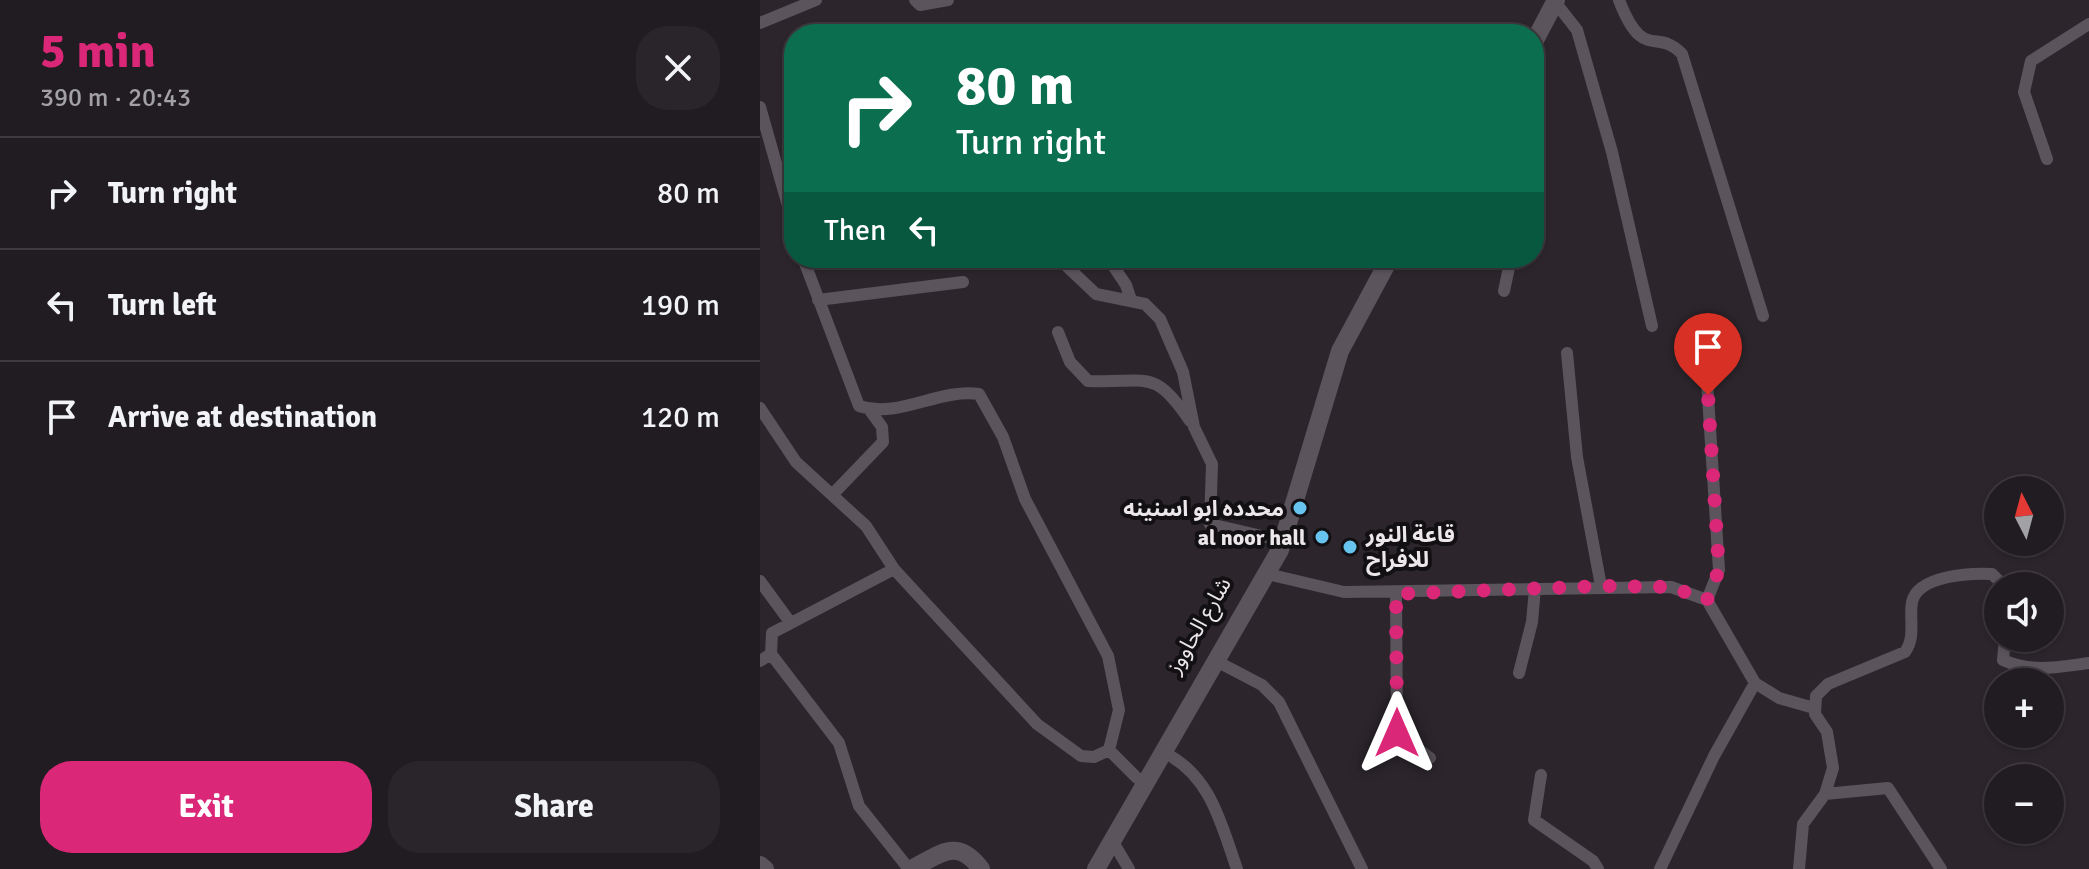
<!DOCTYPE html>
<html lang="en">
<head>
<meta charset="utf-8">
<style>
  body { margin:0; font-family:Signika,"Noto Sans Arabic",sans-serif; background:#29252a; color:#f1f3f6; height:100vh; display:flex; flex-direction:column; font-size:30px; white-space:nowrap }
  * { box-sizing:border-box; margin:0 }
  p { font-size:26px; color:#a2a1a5 }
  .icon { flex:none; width:44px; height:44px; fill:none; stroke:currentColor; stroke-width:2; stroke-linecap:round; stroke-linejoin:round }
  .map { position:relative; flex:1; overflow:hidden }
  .details { display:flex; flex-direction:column; background:#211c21; width:760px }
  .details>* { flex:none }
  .hud { position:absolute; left:24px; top:24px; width:760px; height:244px; border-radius:32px; box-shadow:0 2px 6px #0004,0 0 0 2px #3e3a3f; background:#0b6e4f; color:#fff; overflow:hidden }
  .needle { width:52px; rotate:354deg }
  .tools { position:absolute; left:1224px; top:476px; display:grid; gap:16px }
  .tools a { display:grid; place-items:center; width:80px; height:80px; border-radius:50%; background:#211c21; box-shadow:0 2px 6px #0004,0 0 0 2px #3e3a3f; font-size:40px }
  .pin { position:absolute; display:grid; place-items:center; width:68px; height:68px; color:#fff; margin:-82px -34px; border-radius:50% 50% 50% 0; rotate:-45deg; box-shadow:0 0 8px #0007 }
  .pin .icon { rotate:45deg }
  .me { position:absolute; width:88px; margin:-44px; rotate:0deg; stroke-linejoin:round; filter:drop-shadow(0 0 6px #0008) }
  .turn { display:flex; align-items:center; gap:28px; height:168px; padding:0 40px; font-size:36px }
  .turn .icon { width:104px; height:104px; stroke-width:2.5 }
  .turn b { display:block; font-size:56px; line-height:68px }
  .then { display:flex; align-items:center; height:76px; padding:0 40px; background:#0003; gap:16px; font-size:30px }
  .round { display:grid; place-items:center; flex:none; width:84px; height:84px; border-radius:32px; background:#29252a }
  .overview { display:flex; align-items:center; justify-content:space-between; height:136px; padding:0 40px }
  h1 { font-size:48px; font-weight:700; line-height:60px; color:#db2777 }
  .button { display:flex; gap:16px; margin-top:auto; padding:16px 40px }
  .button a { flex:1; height:92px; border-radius:32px; background:#db2777; color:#fff; font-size:32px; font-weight:700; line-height:92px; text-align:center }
  .button a+a { background:#29252a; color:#f1f3f6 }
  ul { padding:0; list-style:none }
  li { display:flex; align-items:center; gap:24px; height:112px; padding:0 40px; border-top:2px solid #3e3a3f }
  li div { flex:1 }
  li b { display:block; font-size:30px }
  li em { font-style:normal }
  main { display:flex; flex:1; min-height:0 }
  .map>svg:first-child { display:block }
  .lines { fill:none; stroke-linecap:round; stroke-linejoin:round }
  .minor { stroke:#5b545c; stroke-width:12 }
  .secondary { stroke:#5b545c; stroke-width:18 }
  .route { stroke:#db2777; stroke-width:14; stroke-dasharray:0 25.2 }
  .poi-dot { fill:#66c4ef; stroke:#121013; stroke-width:3 }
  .labels { text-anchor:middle; stroke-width:8; stroke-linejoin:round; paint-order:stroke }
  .poi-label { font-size:22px; font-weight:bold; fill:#ebe7eb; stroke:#121013; text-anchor:end }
  .street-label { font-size:22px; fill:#ebe7eb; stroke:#121013 }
</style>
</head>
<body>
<main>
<section class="details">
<div class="overview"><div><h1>5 min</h1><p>390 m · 20:43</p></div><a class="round"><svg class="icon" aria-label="close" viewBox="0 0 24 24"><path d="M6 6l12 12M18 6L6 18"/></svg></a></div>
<ul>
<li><svg class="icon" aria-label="right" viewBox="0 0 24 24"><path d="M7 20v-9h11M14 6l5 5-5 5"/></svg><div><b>Turn right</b></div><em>80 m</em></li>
<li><svg class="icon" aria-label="left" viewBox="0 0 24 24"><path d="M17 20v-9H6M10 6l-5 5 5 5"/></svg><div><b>Turn left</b></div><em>190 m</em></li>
<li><svg class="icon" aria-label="arrive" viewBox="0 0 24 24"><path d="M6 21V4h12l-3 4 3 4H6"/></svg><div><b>Arrive at destination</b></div><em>120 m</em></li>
</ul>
<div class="button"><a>Exit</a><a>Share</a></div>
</section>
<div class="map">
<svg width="1329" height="869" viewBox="0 0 1329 869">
  <rect width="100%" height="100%" fill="#2c262c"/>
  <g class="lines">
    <path class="minor" d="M155,0L160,5L188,0
      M859,0C883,63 897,27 922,54L1003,316
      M795,2L817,30L852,152L892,326
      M0,23L56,0
      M0,107L34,227
      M1287,159L1264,92L1271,61L1329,24
      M43,258L99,406C139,419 179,388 219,394L243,437L265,499L348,656L359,710L349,750L377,778
      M298,258L336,294L385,304L400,319L423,372L434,427L452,464L450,524L523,541
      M348,258L366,285L371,300
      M744,291L751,258
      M58,300L203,282
      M298,332L310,362L328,381C387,384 393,366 430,421
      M807,353L817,457L841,586
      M946,365L959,570L947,600
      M0,408L36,462L106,526L134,569L277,724L321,756L334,757L349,750
      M72,495L123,442L122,427L109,409
      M507,574L584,592L911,587L947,600L995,683L1019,698L1054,708
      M0,581L30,622
      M636,594L637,733L670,758
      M1245,638L1243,660C1271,673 1299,667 1329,663
      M11,654L79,743L99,806L149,869
      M0,661L11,654L12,633L134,569
      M458,662L502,685L519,702L602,869
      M759,673L772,622L775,588
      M405,753C451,776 461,824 477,869
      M781,775L774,820L833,861L838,869
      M1065,794L1128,788L1181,869
      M353,842L369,869
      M900,869L954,756L995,683
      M1039,869L1043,824L1065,794L1073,768L1067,732L1055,714L1056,696L1068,684L1145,652C1156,637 1149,619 1152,602C1158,575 1211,573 1232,574L1244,586"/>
    <path class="secondary" d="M774,42L796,0
      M0,865L5,869
      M151,869C181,854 197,837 221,869
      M336,869L520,550L580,351L630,258"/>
  </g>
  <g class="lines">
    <path class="route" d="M637,733L636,594L841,586L911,587L947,600L959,570L948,395"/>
  </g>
  <g class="poi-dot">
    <circle cx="540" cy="508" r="8"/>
    <circle cx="562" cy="537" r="8"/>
    <circle cx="590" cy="547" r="8"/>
  </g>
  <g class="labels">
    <g class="poi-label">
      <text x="524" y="516">محدده ابو اسنينه</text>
      <text x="606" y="542" text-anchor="start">قاعة النور<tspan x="606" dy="25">للافراح</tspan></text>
      <text x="546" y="545">al noor hall</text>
    </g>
    <g class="street-label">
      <text transform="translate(438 625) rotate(-60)" y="8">شارع الحاووز</text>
    </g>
  </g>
</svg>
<div class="tools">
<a><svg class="needle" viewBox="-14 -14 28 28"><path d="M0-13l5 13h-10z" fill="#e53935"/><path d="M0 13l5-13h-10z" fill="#a2a1a5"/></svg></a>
<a><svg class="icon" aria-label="sound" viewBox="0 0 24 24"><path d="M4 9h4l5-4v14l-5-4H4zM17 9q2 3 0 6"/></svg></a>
<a>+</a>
<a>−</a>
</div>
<div class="pin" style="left:948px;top:395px;background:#d93025"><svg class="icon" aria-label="arrive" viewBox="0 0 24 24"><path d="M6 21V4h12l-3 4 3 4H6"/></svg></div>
<svg class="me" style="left:637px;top:733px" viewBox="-20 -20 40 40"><path d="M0-17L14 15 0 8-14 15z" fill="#db2777" stroke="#fff" stroke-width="4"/></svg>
<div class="hud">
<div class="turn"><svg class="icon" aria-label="right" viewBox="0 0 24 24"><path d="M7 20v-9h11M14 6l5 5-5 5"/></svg><div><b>80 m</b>Turn right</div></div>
<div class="then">Then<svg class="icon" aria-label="left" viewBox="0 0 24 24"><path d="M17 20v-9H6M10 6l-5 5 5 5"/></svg></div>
</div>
</div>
</main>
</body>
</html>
